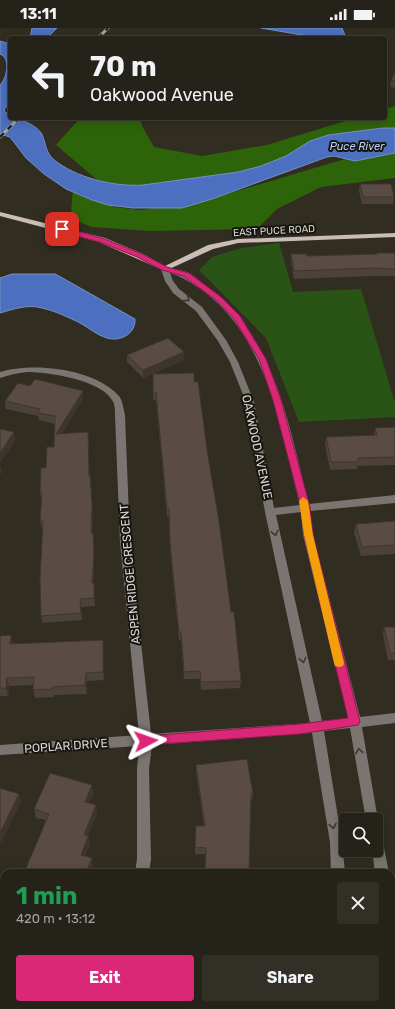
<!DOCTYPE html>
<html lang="en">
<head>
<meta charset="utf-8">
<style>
  body { margin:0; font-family:Rubik,sans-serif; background:#312f26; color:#f1f3f6; height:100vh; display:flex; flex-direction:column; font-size:15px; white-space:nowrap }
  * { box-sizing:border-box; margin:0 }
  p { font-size:13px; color:#a3a4a2 }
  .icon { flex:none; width:22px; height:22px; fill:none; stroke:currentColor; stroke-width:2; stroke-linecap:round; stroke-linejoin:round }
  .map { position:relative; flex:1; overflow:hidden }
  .drawer { position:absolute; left:0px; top:841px; width:395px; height:140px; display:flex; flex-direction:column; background:#252219; border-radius:12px 12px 0 0; box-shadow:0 2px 10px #0003,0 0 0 1px #423f38 }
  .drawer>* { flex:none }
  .top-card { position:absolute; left:8px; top:8px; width:379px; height:84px; border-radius:4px; box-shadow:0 2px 10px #0003,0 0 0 1px #423f38; background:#252219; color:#f1f3f6; overflow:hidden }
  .fabs { position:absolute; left:339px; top:785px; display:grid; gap:8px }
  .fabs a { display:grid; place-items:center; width:44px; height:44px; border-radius:4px; background:#252219; box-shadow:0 2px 10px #0003,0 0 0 1px #423f38; font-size:20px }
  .pin { position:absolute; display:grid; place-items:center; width:34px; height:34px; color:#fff; margin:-17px; border-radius:8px; box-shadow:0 2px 6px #0006 }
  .me { position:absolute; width:44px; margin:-22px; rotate:86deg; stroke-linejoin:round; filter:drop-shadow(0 0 3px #0008) }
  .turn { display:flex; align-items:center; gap:14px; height:84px; padding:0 16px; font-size:18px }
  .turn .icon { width:52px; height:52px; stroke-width:2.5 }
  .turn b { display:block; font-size:28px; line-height:34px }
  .round { display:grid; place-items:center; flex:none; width:42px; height:42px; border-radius:4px; background:#312f26 }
  .headline { display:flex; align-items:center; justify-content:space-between; height:68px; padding:0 16px }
  h1 { font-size:24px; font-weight:700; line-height:30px; color:#1e9e55 }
  .primary-button { display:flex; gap:8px; margin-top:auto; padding:8px 16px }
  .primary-button a { flex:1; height:46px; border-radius:4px; background:#db2777; color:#fff; font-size:16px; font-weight:700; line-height:46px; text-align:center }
  .primary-button a+a { background:#312f26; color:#f1f3f6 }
  .status { display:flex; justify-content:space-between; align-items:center; height:28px; padding:0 20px; background:#252219; direction:ltr }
  .status svg { height:11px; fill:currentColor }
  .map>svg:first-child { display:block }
  .green { fill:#2a5415 }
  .forest { fill:#2d6409 }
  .water { fill:#4c70bf; stroke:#768fc4 }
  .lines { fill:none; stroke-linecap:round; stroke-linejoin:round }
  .minor { fill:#7b7571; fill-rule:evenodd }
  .major { fill:#cabdb5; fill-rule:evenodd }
  .rail-casing { stroke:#a5a299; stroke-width:3 }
  .rail { stroke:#171510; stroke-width:2; stroke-dasharray:5.5; stroke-linecap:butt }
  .wall { fill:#4d413b }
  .shaded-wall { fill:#3f3530 }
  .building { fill:#5a4c45; stroke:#3f3530 }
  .oneway { stroke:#3a3732 }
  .route { fill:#db2777; stroke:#8e194d }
  .slow { fill:#f59e0b }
  .labels { text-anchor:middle; stroke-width:4; stroke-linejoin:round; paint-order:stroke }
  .far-street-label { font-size:10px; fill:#d9d7cf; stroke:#171510 }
  .far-water-label { font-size:11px; font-style:italic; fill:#bad0fa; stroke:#171510 }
  .street-label { font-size:12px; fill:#d9d7cf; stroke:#171510 }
</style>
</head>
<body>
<div class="status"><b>13:11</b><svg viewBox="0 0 49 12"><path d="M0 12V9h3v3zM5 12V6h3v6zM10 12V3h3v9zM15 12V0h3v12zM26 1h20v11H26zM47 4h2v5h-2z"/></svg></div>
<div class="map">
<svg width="395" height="981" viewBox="0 0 395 981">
  <rect width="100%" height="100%" fill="#312d21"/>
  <path class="green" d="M279,215L293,264L361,261L395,375V389L299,394L266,310L199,242L212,229L241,220Z"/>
  <path class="forest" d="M395,78V105L268,140L109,162L56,117L80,90H140L142,98L154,119L202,128L267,117L355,90H385V81Z
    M395,122V150L321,159L277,181L257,201L149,203L92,199L77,193L71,185L73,159L114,179L141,182L203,173L355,128Z"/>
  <path class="water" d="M32,0H57L47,10H30Z
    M261,0H342L346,10H319Z
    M0,13L10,16V76L5,80L4,83L10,88V90C20,90 40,98 43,109C46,117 46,124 53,131C76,150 114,159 143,157L238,144L261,138L286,128L310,113L328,107L383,100H395V125L355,133L334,128L327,129L212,171L182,180H133L108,177L92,172L66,161L44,146L26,130L10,109L0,106V57C7,50 11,30 0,26Z
    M12,246H55L59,248L135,291C136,306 120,314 107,310C97,307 89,300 80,295C68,289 55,283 42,280C28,276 14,281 0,285V250Z"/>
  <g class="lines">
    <path class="minor" d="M162,239H165C172,241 182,242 189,245C196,249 202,255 208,260C276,309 289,400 309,476L395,467V475L310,483L313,507L360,689L395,685V695L362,699L378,792L376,796V792H366L350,700L324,703L342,814L345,845H331L330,814L312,705L152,717L149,741L151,831L149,845H135L137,831V741L139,718L0,727V717L139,707L120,514L115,387C115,382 115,376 112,372C101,352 48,344 27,344C17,345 9,347 0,350V344C32,334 93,340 118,367C123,372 123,380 125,387L130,514L151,706L310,695L265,484L246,374L230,334L218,313L196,283L173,265L165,253L161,241ZM170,245C183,249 191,255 202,262C269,311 280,402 300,477L274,480L254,374L238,334L226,312L202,279L179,261L173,253ZM301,484L303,507L348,690L322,693L276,487Z
      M376,804L381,806L382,810L389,845H375L372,822H376Z
      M90,977H104L103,981H89Z
      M320,977H334L333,981H319Z
      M370,977H384L383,981H369Z"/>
    <path class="major" d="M0,184L105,210L143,226L165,238L208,217L238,211L395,205V209L238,215L213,221L165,243L99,214L0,188Z"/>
    <defs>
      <path id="rail" d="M98,10L108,0
        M0,109L19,90"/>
    </defs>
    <use href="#rail" class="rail-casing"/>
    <use href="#rail" class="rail"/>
  </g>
  <path class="wall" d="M395,44V60L390,59L391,53Z
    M360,156L394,169L393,176H362L359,163Z
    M377,225H395V248H373L294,251L291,234V226L307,228L377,226Z
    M127,327L184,332L143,350L127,334Z
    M194,354L208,428L241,653L240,660L201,662L200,651H184L181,612H179L170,522L169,489H167L156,372H153V364Z
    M30,358L83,363V370L62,406L88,404L89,412V447L91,455L93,484L92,505H93V512L94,532L93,555H94L95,563V578L81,579L82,592L42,595L41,588L43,501H42L40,493L42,472H41L40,464L46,440L54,419L55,396L39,392L38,388L6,381L5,373Z
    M395,399V437L358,438L357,441L330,442L325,417L326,409L374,407L375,400Z
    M395,493V526L361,528L354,505L356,496Z
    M384,599H395V632H388L383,607Z
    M11,607L13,615L104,620V652L87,653V666L54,667V669L35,670L33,662V657L9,658L8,668H0V608Z
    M196,737L253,766L252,773H251L205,826H195V819L204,798L196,744Z
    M94,765L89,775L97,785L88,808L90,816L85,828L93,838L90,845H24L46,792L36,790L34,781Z
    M154,977H217L215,981H160L154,979Z"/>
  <path class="shaded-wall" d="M184,324V332L143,350V342Z
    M83,363V370L57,414L56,406Z
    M14,404L16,412L0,435V425Z
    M88,404L89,412V455V448Z
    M0,436L2,444L0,447Z
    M90,447L93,484L92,512L91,505Z
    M93,505L94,532L93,563L92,555Z
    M94,555L95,563V578L94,570Z
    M80,571L81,579L82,592L81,585Z
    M11,607L13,616H10Z
    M103,612L104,620V652L103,644Z
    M86,645L87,653V666L85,657Z
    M7,650L9,658L8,668L6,660Z
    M92,757L94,765L86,782L85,774Z
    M19,766L21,774L1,815L0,813V805Z
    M96,777L97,785L85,815L84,807Z
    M88,808L90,816L82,835L81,827Z
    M92,830L93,838L90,845H86Z
    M29,977H34L32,981H27Z"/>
  <path class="building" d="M395,44V53H391Z
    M360,156H391L394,169H363Z
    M377,225H395V241L374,240L294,243L291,226H306L307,228L377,226Z
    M168,310L184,324L143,342L127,327Z
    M194,345V354H198L208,428L219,493L231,584H234L241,653L201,654L200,643L184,644L181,604H179L170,514L169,481H167L156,364H153V346Z
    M35,351L83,363L56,406L88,404L89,448L90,447L92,477L91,505H93L94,525L92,555H94V570L80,571L81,585L41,588L40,551L43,493H40L42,464H40L41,440H46L47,419H54L55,388L38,385L40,381L5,373L18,355L30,358Z
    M395,399V429L358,430V434H331L326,409L377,407L375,400Z
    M0,401L14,404L0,425Z
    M395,493V517L362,519L356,496Z
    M384,599H395V625H390Z
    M11,607L10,616L103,612V644L86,645L85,657L52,659V661L33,662L34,649L7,650L6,660H0V608Z
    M247,731L253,766H251L249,845H205L206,820L195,819L196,798H205L196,737Z
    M50,745L92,757L85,774L96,777L84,807L88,808L81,827L92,830L86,845H24L49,786L34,781Z
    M0,760L19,766L0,805Z
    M4,892V977H29L27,981H0V902Z
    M166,977H215L214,981H165Z"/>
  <defs><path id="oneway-chevron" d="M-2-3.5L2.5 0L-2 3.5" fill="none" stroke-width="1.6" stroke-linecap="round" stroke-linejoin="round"/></defs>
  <g class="oneway">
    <use href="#oneway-chevron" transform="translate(187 271) rotate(37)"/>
    <use href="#oneway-chevron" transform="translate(275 505) rotate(77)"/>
    <use href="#oneway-chevron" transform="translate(303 632) rotate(77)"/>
    <use href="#oneway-chevron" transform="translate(359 723) rotate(-99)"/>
    <use href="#oneway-chevron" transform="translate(333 798) rotate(79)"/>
  </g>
  <path class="route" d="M62,199L105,211L142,226L167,239L189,245L221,269L240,288L266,331L281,372L310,479L313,507L360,694L358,697L300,706L146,717L142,716L141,713L142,709L146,708L300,696L348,690L304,507L301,479L273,372L259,331L234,291L216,272L183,248L162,242L137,229L100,214L59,203V200Z"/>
  <path class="slow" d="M303,469L308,473L313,507L344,635L343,638L339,639L335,638L334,635L304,507L299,473Z"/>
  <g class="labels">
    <g class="far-street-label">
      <text transform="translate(274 202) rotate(-3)" y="4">EAST PUCE ROAD</text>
    </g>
    <g class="far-water-label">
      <text x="357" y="122">Puce River</text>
    </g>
    <g class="street-label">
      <text transform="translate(257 419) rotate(78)" y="4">OAKWOOD AVENUE</text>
      <text transform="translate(130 546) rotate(-95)" y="4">ASPEN RIDGE CRESCENT</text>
      <text transform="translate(66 718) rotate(-4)" y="4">POPLAR DRIVE</text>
    </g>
  </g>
</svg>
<div class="fabs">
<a><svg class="icon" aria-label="search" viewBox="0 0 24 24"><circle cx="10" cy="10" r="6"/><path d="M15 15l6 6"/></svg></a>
</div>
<div class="pin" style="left:62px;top:201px;background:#d93025"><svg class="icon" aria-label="arrive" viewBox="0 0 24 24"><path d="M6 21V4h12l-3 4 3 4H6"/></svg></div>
<svg class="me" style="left:146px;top:713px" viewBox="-20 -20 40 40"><path d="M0-17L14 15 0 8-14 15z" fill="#db2777" stroke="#fff" stroke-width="4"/></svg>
<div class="top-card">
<div class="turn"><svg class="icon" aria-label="left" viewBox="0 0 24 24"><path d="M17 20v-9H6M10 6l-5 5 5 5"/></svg><div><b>70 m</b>Oakwood Avenue</div></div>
</div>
<section class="drawer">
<div class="headline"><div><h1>1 min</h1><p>420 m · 13:12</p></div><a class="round"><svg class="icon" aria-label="close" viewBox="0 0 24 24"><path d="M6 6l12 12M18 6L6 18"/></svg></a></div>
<div class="primary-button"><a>Exit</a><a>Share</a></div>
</section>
</div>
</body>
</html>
